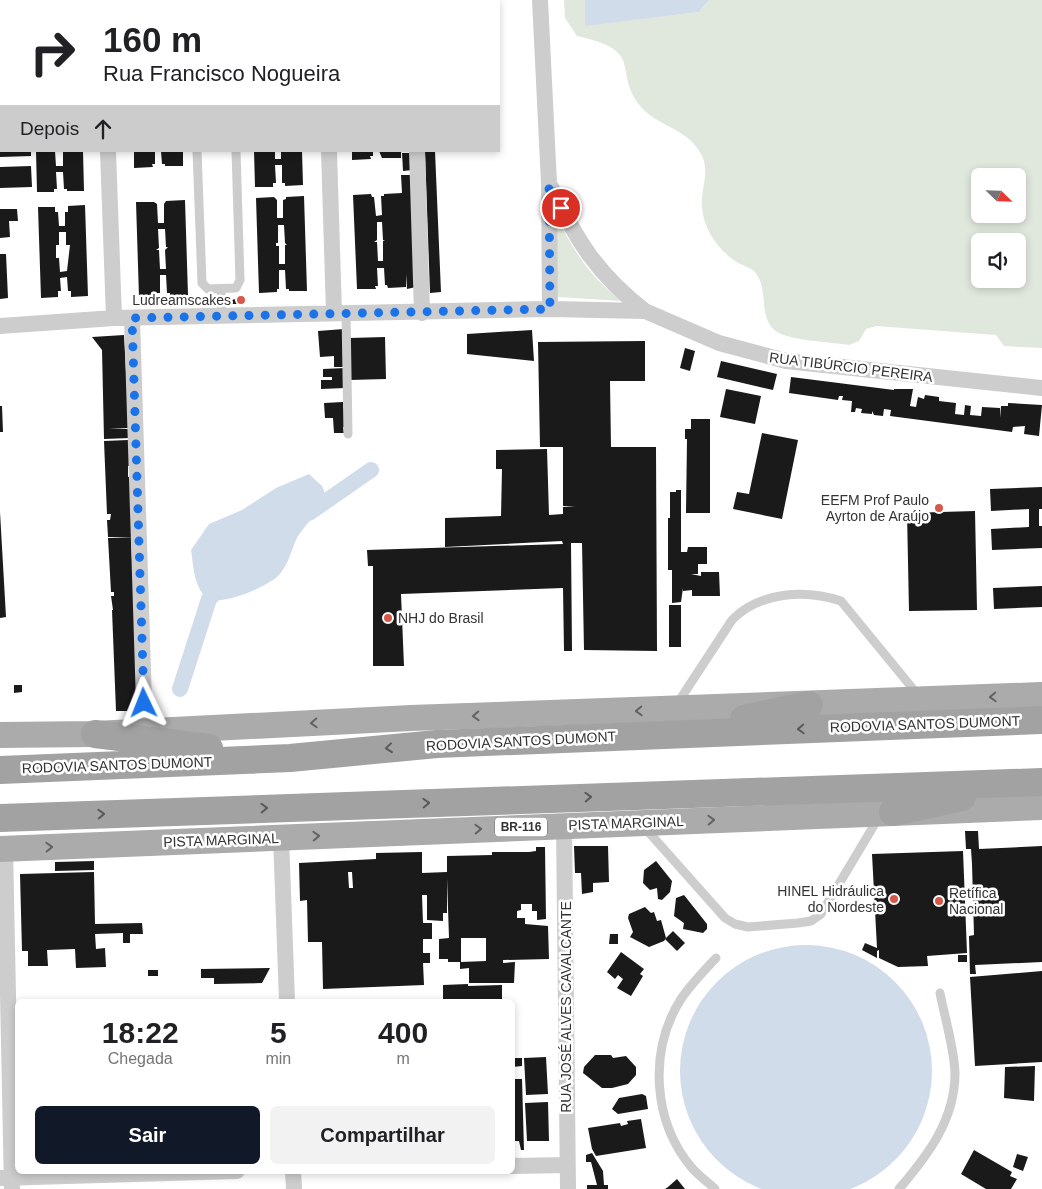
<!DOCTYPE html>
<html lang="pt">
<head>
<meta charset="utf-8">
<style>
  body { margin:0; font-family:Helvetica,sans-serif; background:#f2f2f2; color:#202124; height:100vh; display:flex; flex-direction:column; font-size:19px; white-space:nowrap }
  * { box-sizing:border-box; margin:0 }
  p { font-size:16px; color:#757577 }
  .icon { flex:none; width:28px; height:28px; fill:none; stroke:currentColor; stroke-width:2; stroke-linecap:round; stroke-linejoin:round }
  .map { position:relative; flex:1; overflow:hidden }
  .sheet { position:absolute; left:15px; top:999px; width:500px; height:175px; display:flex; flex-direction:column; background:#fff; border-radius:8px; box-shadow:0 2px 8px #0003 }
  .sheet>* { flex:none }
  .guide { position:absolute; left:0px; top:0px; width:500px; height:152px; box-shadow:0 2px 8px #0003; background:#fff; color:#202124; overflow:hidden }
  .needle { width:32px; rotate:113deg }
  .fabs { position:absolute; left:971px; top:168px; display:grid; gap:10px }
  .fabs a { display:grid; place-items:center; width:55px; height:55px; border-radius:8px; background:#fff; box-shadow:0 2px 8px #0003; font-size:25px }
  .pin { position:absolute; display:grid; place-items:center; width:42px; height:42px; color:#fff; margin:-21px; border:2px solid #fff; border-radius:50%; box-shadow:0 1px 5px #0007 }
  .me { position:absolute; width:55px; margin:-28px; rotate:358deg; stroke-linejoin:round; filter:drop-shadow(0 0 4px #0008) }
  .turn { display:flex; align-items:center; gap:18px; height:105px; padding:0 20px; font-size:22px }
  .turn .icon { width:65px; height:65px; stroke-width:2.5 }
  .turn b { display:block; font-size:35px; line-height:42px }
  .then { display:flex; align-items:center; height:48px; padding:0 20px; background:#0003; gap:10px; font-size:19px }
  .eta { display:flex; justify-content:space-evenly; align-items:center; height:85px; text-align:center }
  .eta b { font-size:30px; font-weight:700; line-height:35px }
  .primary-button { display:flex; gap:10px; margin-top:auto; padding:10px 20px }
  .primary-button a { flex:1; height:58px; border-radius:8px; background:#111827; color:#fff; font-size:20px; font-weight:700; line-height:58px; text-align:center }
  .primary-button a+a { background:#f2f2f2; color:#202124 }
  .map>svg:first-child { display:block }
  .green { fill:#e0e8dd; fill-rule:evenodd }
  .water { fill:#d1dceb }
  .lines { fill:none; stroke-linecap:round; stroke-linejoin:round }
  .canal { stroke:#d1dceb; stroke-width:16 }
  .building { fill:#1a1a1a; fill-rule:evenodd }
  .service { stroke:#cdcdcd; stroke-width:9 }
  .minor { stroke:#cdcdcd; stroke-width:16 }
  .primary { stroke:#ababab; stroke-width:26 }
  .trunk { stroke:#a2a2a2; stroke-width:28 }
  .oneway { stroke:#636363 }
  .oneway2 { stroke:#5a5a5a }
  .route { stroke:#1a73e8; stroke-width:9; stroke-dasharray:0 16.2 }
  .poi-dot { fill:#d65848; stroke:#fff; stroke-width:2 }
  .labels { text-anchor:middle; stroke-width:5; stroke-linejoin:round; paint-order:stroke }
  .shield { fill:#fff; stroke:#707070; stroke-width:1 }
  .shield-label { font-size:12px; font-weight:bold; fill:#333 }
  .poi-label { font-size:14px; fill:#333; stroke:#fff; text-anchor:end }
  .street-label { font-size:14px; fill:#333; stroke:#fff }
</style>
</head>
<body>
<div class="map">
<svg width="1042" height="1189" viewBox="0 0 1042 1189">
  <rect width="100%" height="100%" fill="#fff"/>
  <path class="green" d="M564,0H585V25L699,12L709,0H1042V348L1004,346L996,335L876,326L866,329L859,341L849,345C832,342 796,341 781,334C755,322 771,291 755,272C750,267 741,265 735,261C718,249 704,230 702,208C700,192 710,172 702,156C689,127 654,127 637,102C627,87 628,79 624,63C619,45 593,40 577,36L565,18ZM980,176H1018V214H980ZM980,241H1018V279H980Z
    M554,212C573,249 588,276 622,301L558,297Z"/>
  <path class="water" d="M585,0H709L699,12L585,26Z
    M309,474L322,486L328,501C318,512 306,524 298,536C291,549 289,566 277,577C265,587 220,608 206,597C194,587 193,563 191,550L209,524L242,510L276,488Z
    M680 1071a126 126 0 1 1 252 0a126 126 0 1 1-252 0Z"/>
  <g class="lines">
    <path class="canal" d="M309,513L371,470
      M180,689L209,599L225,582"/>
  </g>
  <path class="building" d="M0,151H31V156L0,157Z
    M36,151H55L56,166H63V151H83L84,191H67V189H64L63,172H56L57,189H54V192H37Z
    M134,151H155V164H152L153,167L134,168Z
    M161,151H183V166H165V164H162Z
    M254,151H275V159H281V151H302L303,185L285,186V183H282V165H275L276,183H273V187H255Z
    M352,151H373V156H370L371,159L352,160Z
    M379,151H401V158H382Z
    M425,151H435L441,292L430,293Z
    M402,153H412L413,170L403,171Z
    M31,166L32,187L0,188V167Z
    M401,175H412L416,287L407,289L406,274V287L388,288L387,285H385L384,268H377L378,286H375L376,289H357L353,195L371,194L372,197H374L376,216L382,215L381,196H384V194L402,193ZM377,222H382L383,240H385L383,241V261H378L377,242H374L377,240Z
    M304,196L307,291H289V289H286L285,270H279V289H277V292L259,293L256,198L274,197L277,200V218H283V200L286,199V197ZM278,225H284L285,243L287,245H285V264H279V246H276V243H278Z
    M185,200L188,295H170V293H167L166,275H160V293H157V296L139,297L136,202H154L157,204L158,223H164V204L166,201ZM158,229H165L166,247H168L165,250L166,269H160L159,250H156L159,248Z
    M85,205L88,296L71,297V291H68L67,277L60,278L61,291H58V297L41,298L38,207H55V212H58L59,226H65V212H68V206ZM59,232H66V245H70L67,271L60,272L59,258H56V245H59Z
    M0,209H17L18,221H9L10,237L0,238Z
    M0,254H6L8,298L0,299Z
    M238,299V304H227V300Z
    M344,329L345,367H334V356L320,357L318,331Z
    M532,330L534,361L467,354V334Z
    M124,335L129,428L109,429H130V438L104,439L102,350L92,337Z
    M385,337L386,379L350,380L349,338Z
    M645,341V381H610L611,447H656L657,651L584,650L582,543H571L572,651H564L563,588L401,594L404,666H373V566H368L367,550L563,544L562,541L445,547V518L501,516L502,469H496V450L547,449L549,515L563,514V507H575L563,506V447H540L538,342Z
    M685,348L695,351L690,371L680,368Z
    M721,361L777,374L773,390L717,377Z
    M345,368V388L321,389V380H332V377H323V369Z
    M791,377L894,390V389H913L910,406L916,407L918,397L924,399L925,395L939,397V401L956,403L955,414L964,415L965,405L971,406L970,415L981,416L982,407L1000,408V418L1001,406H1008V403L1042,405L1039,436L1024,434L1025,426L1013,427L1012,432L890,416L891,410L884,409L883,416L874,415L872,411V414L861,413L862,409L856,408L855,412H851L852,401L842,400L843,396H839L838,400L789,393Z
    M726,389L761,396L755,424L720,417Z
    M343,402V408H346V427H343L344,433H334L333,418H325L324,403Z
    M0,406H2L3,432H0Z
    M691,419H710V513H686L687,439H685V429H691Z
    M762,433L798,440L782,519L733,509L737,492L749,494Z
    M128,440L132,466H128V477H132L135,538L108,537L107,520H110L111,514H107L104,441Z
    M1042,487V509H1039V526H1042V548L992,550L991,529L1029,527V509L991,511L990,489Z
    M676,490H681V552H687L688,547H707V564H698V574H691L701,576V572H719L720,596H692V590L683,591V588L681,602L672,603V570H668V518H670V492H676Z
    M975,511L977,610L909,611L907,513Z
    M0,512L6,617L0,618Z
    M108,538H131L139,711H116L112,610L125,609L113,610L111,596H114V592H111Z
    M1042,586V607L994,609L993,588Z
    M669,605H681V647H669Z
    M14,685H22V692L14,693Z
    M965,831H978L979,849L1042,846V962L975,965L976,974H970L969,936L974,935L972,864L971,849H966Z
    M574,846H608L609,882L593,883V892L582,894L581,873H575Z
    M536,847H545L546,919L537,920V911H532V904H521V910L517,911V918H525V924L548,926L549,959L503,960V963L515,962L514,983H469V968L460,969V962H448V959H439V939L449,938L447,878V913H443V921L427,920V895H422L423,923H432V939H423V953H430V963H423L424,985L323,989L322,942H308L307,900L300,901L299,863L376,859V853L422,852V873L447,872V856L492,855V852H529L536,851ZM348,872H352L353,888H349ZM461,938H486V961L461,962Z
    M963,851L967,953L927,956L928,966L898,967L879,958V950L877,951V958L862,950L865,943L877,948L872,854Z
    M94,861V870L55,871V862Z
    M656,861L672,881L670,892L662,900L658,899L657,888L650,890L643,883L644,870Z
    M94,872L95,924L142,923L143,934H130V943H123V933L95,934L96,949L105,948L106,967L76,968L75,949L47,950L48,966H28V951H22L20,874Z
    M684,895L707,924V929L703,933L683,929L684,923L674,916L676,898Z
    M645,907L651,913L654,912L657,921L661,920L666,938L664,941L649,947L630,937L633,932L628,918L629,914Z
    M673,931L685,943L677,951L665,939Z
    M610,934H618V944H609Z
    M621,952L644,969L640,974L643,976L631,996L617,988L623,979L618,975L615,979L607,972Z
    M958,955H967V962H958Z
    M270,968L262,983L214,984V978H201V969Z
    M148,970H158V976H148Z
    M1042,971V1062L975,1066L970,977Z
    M468,984V986L502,985V1001H445L443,999V985Z
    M595,1055H611L613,1058L626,1056L636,1067V1075L628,1084L612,1088H602L583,1073L584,1067Z
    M546,1057L548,1094L526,1095L524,1058Z
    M512,1058H522V1066L512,1067Z
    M1035,1066L1034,1101L1004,1098L1005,1067Z
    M512,1079H522L524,1150H521L519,1141H512Z
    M642,1094L646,1096L648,1109L618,1114L612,1109L619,1098Z
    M548,1102L549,1141H527L525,1103Z
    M641,1119L646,1148L596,1156L592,1149L588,1128L620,1123L621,1126L628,1124L627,1121Z
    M974,1150L1012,1172L1010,1176L1017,1179L1011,1189H986L961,1174Z
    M592,1153L603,1171L604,1185H608V1189H587V1185H597L591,1162H586V1155Z
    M1017,1154L1028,1157L1023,1171L1013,1167Z
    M677,1179L685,1189H665L668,1187Z"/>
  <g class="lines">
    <path class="service" d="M192,0V1
      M231,0V1
      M197,151L202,283L208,289L236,288L240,280L236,151
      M221,289L222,317
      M346,313L348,434
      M677,704L732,620C759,592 805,589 841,601L918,695
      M645,828L725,918L735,924L748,927L798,923L811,921L821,914L879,817
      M715,1189C708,1182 699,1176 692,1168C653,1122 648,1051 681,999C691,984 704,971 716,958
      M899,1189C928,1155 955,1120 955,1073C954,1047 945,1019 940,993"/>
    <path class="minor" d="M102,0V1
      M321,0V1
      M411,0V1
      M540,0L549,183L550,309
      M108,151L114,318
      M329,151L334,313
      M417,151L422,313
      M551,187C577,241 597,274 645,311
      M132,319L144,703
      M0,326L114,318L550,309L645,311L719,343L786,361L1042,388
      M564,825L568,1189
      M281,837L287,1001
      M5,848L12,1189
      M512,1166L567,1165
      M293,1171L294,1189
      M0,1178L237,1171"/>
    <path class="primary" d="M0,735L95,734L411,718L1042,695
      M0,849L1042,807"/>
    <path class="trunk" d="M744,719L809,705
      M95,734L209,748
      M0,770L290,758L437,744L1042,720
      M893,812L962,797
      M0,818L1042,782"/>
  </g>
  <defs><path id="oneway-chevron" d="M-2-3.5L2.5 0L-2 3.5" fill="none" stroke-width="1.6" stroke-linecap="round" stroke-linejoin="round" transform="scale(1.25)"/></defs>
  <g class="oneway">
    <use href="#oneway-chevron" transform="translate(993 697) rotate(178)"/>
    <use href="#oneway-chevron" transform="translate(639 711) rotate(178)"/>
    <use href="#oneway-chevron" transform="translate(476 716) rotate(178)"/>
    <use href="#oneway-chevron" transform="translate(314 723) rotate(177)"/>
    <use href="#oneway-chevron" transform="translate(711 820) rotate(-2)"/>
    <use href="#oneway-chevron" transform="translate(478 829) rotate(-2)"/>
    <use href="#oneway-chevron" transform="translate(316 836) rotate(-2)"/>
    <use href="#oneway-chevron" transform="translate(49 847) rotate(-2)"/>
  </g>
  <g class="oneway2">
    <use href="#oneway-chevron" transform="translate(801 729) rotate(178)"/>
    <use href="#oneway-chevron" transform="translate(389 748) rotate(174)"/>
    <use href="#oneway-chevron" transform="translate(588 797) rotate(-2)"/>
    <use href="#oneway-chevron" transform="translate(426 803) rotate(-2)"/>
    <use href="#oneway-chevron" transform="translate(264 808) rotate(-2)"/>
    <use href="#oneway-chevron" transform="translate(101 814) rotate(-2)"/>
  </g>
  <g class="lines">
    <path class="route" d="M144,703L132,318L550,309L549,183L561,208"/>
  </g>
  <g class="poi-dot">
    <circle cx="241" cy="300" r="5"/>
    <circle cx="939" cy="508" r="5"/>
    <circle cx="388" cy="618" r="5"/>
    <circle cx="894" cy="899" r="5"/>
    <circle cx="939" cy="901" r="5"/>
  </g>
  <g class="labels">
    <rect class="shield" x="495" y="817.5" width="52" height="19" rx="4"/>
    <g class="shield-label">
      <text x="521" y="831">BR-116</text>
    </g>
    <g class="poi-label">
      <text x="231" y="305">Ludreamscakes</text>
      <text x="929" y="505">EEFM Prof Paulo<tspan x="929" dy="16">Ayrton de Araújo</tspan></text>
      <text x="398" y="623" text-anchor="start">NHJ do Brasil</text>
      <text x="884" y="896">HINEL Hidráulica<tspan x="884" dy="16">do Nordeste</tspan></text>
      <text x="949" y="898" text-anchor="start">Retífica<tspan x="949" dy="16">Nacional</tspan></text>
    </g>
    <g class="street-label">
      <text transform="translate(851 367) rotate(7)" y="5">RUA TIBÚRCIO PEREIRA</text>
      <text transform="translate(925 724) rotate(-2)" y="5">RODOVIA SANTOS DUMONT</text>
      <text transform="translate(521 741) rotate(-3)" y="5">RODOVIA SANTOS DUMONT</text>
      <text transform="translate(117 765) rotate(-2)" y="5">RODOVIA SANTOS DUMONT</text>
      <text transform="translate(626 823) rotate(-2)" y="5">PISTA MARGINAL</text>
      <text transform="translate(221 840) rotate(-2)" y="5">PISTA MARGINAL</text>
      <text transform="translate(566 1007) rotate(-90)" y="5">RUA JOSÉ ALVES CAVALCANTE</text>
    </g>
  </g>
</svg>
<div class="fabs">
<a><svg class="needle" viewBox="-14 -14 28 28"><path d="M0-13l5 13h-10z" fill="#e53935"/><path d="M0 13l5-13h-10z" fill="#757577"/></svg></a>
<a><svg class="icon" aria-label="sound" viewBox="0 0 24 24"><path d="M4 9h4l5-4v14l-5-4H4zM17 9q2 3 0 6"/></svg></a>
</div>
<div class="pin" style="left:561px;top:208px;background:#d93025"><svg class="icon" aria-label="arrive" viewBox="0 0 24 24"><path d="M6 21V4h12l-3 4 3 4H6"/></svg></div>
<svg class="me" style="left:144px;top:703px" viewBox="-20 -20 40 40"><path d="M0-17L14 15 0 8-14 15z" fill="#1a73e8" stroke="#fff" stroke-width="4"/></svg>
<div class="guide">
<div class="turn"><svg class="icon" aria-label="right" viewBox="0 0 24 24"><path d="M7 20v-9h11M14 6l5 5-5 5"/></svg><div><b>160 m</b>Rua Francisco Nogueira</div></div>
<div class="then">Depois<svg class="icon" aria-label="ahead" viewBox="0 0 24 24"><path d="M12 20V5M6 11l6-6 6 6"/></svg></div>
</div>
<section class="sheet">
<div class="eta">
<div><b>18:22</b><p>Chegada</p></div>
<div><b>5</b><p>min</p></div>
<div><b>400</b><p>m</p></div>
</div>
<div class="primary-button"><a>Sair</a><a>Compartilhar</a></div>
</section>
</div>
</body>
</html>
